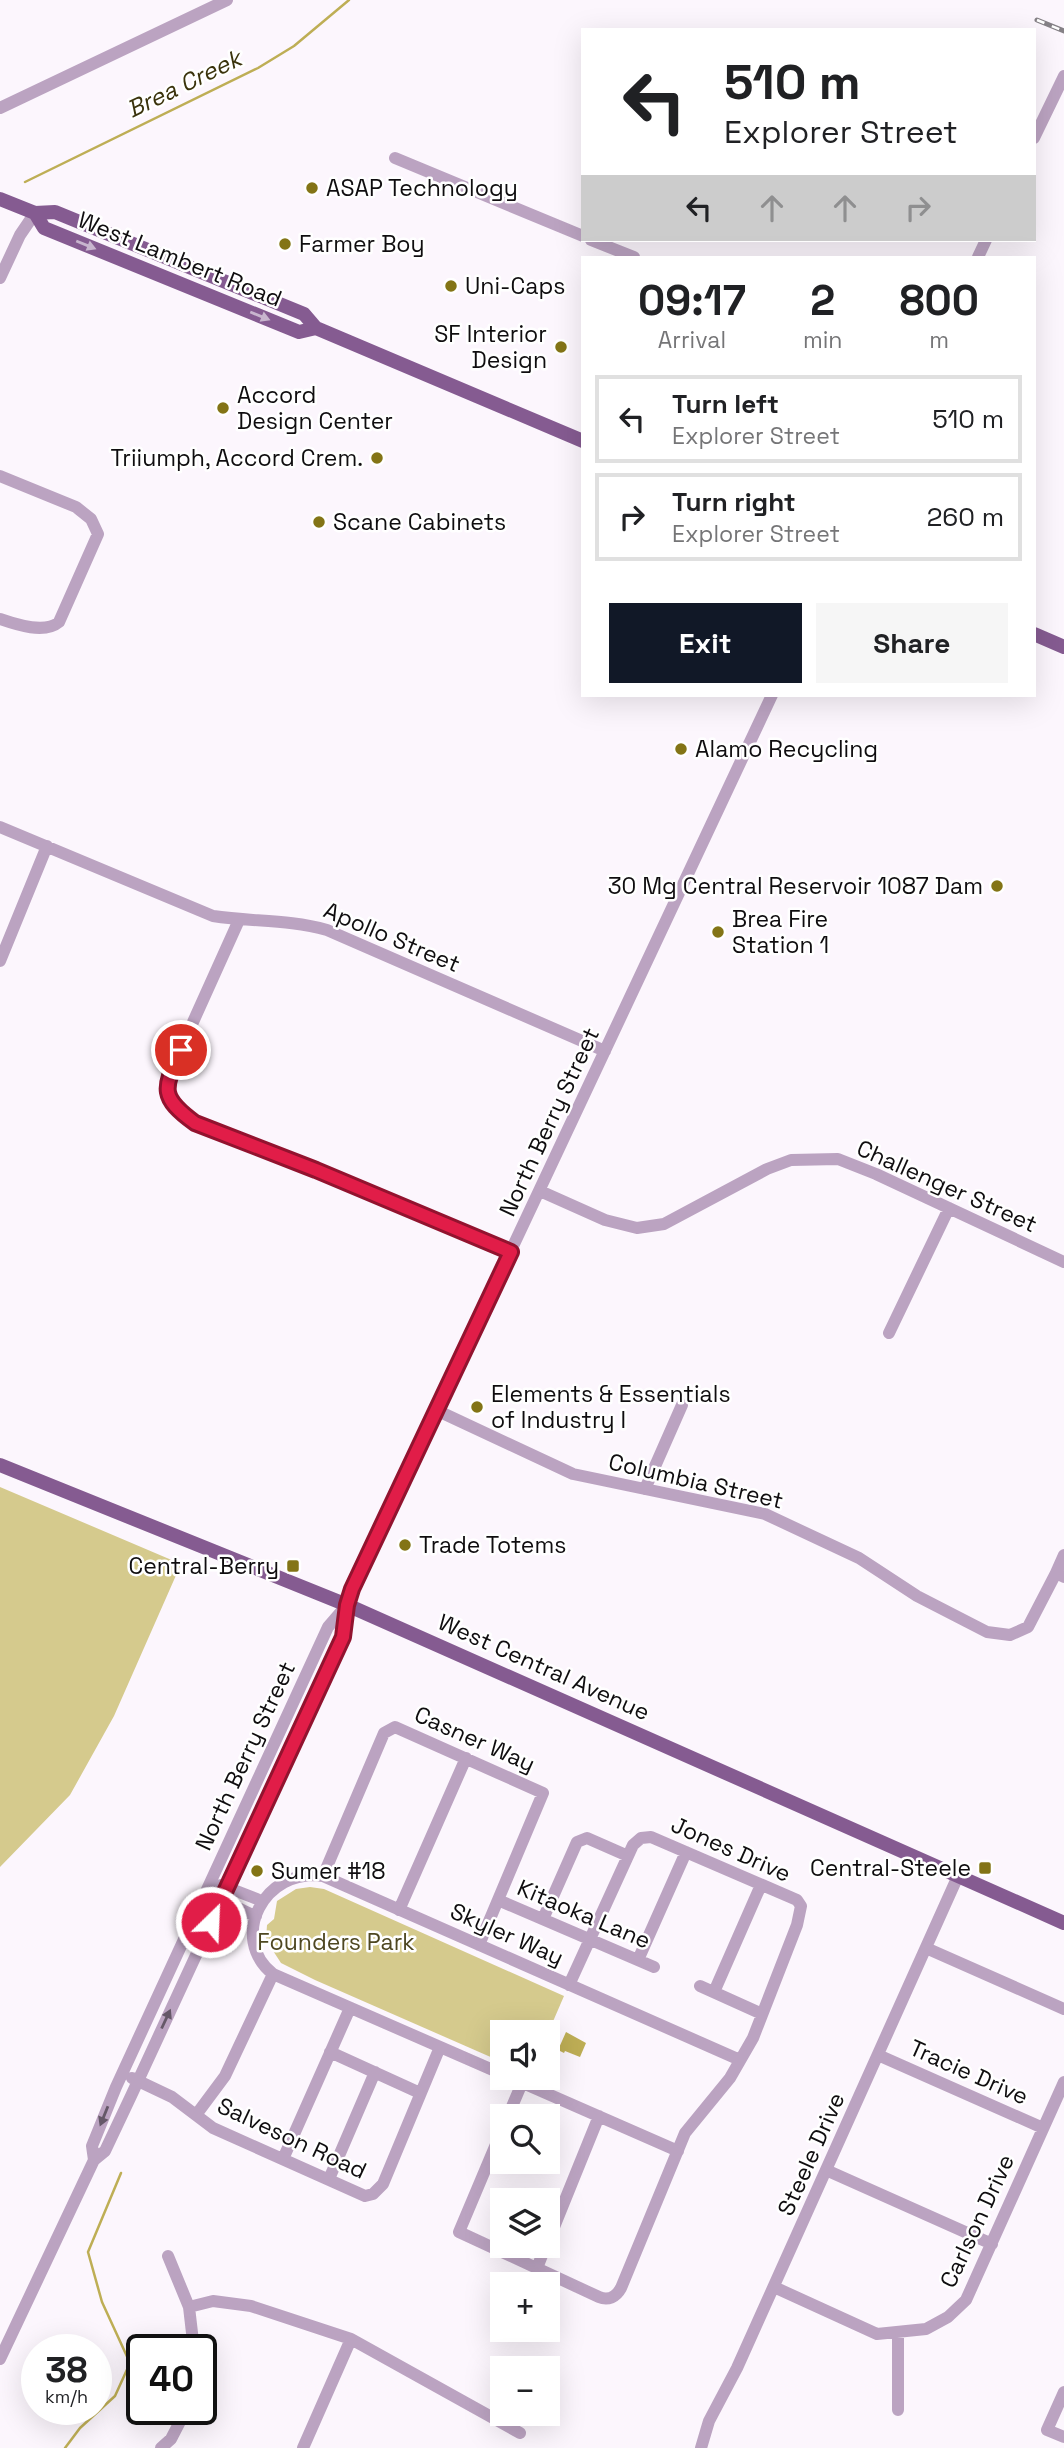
<!DOCTYPE html>
<html lang="en">
<head>
<meta charset="utf-8">
<style>
  body { margin:0; font-family:"Space Grotesk",sans-serif; background:#f6f6f6; color:#202124; height:100vh; display:flex; flex-direction:column; font-size:26px; white-space:nowrap }
  * { box-sizing:border-box; margin:0 }
  p { font-size:23px; color:#757577 }
  .icon { flex:none; width:38px; height:38px; fill:none; stroke:currentColor; stroke-width:2; stroke-linecap:round; stroke-linejoin:round }
  .map { position:relative; flex:1; overflow:hidden }
  .panel { position:absolute; left:581px; top:256px; width:455px; height:441px; display:flex; flex-direction:column; background:#fff; border-radius:0px; box-shadow:0 7px 28px #0002 }
  .panel>* { flex:none }
  .top-card { position:absolute; left:581px; top:28px; width:455px; height:214px; border-radius:0px; box-shadow:0 7px 28px #0002; background:#fff; color:#202124; overflow:hidden }
  .buttons { position:absolute; left:490px; top:2020px; display:grid; gap:14px }
  .buttons a { display:grid; place-items:center; width:70px; height:70px; border-radius:0px; background:#fff; box-shadow:0 7px 28px #0002; font-size:35px }
  .speed { position:absolute; left:21px; top:2334px; display:flex; gap:14px; font-size:35px; font-weight:700; text-align:center }
  .speed>* { display:grid; place-content:center; width:91px; height:91px; border-radius:50%; background:#fff; box-shadow:0 7px 28px #0002; line-height:1 }
  .speed small { font-size:18px; font-weight:400 }
  .speed .limit { border:4px solid #111; border-radius:10px; background:#fff; color:#111 }
  .pin { position:absolute; display:grid; place-items:center; width:60px; height:60px; color:#fff; margin:-30px; border:4px solid #fff; border-radius:50%; box-shadow:0 2px 7px #0007 }
  .me { position:absolute; width:77px; margin:-38px; rotate:24deg; stroke-linejoin:round; filter:drop-shadow(0 0 5px #0008) }
  .turn { display:flex; align-items:center; gap:24px; height:147px; padding:0 28px; font-size:32px }
  .turn .icon { width:91px; height:91px; stroke-width:2.5 }
  .turn b { display:block; font-size:49px; line-height:60px }
  .lanes { display:flex; align-items:center; height:66px; padding:0 28px; background:#0003; justify-content:center; gap:35px; direction:ltr }
  .lanes .off { opacity:.35 }
  .eta { display:flex; justify-content:space-evenly; align-items:center; height:119px; text-align:center }
  .eta b { font-size:42px; font-weight:800; line-height:49px }
  .cta { display:flex; gap:14px; margin-top:auto; padding:14px 28px }
  .cta a { flex:1; height:80px; border-radius:0px; background:#111827; color:#fff; font-size:28px; font-weight:800; line-height:80px; text-align:center }
  .cta a+a { background:#f6f6f6; color:#202124 }
  ul { padding:0; list-style:none }
  li { display:flex; align-items:center; gap:21px; height:88px; margin:0 14px 10px; padding:0 14px; border:4px solid #e0e0e0; border-radius:0px }
  li div { flex:1 }
  li b { display:block; font-size:26px }
  li em { font-style:normal }
  .map>svg:first-child { display:block }
  .green { fill:#d5ca8d }
  .water { fill:#beae55 }
  .lines { fill:none; stroke-linecap:round; stroke-linejoin:round }
  .stream { stroke:#beae55; stroke-width:2.5 }
  .minor { stroke:#bba3c1; stroke-width:12 }
  .major { stroke:#855b91; stroke-width:14 }
  .rail-casing { stroke:#858186; stroke-width:5 }
  .rail { stroke:#fff; stroke-width:2.5; stroke-dasharray:8; stroke-linecap:butt }
  .oneway { fill:#c8b5ce }
  .oneway2 { fill:#655868 }
  .route-casing { stroke:#92132f; stroke-width:18 }
  .route { stroke:#e11d48; stroke-width:12 }
  .poi-dot { fill:#837416; stroke:#fff; stroke-width:2.5 }
  .labels { text-anchor:middle; stroke-width:5; stroke-linejoin:round; paint-order:stroke }
  .poi-label { font-size:23px; fill:#0f0d0f; stroke:#fff; text-anchor:start }
  .street-label { font-size:23px; fill:#0f0d0f; stroke:#fff }
  .park-label { font-size:23px; fill:#4e4721; stroke:#fff }
  .water-label { font-size:24px; font-style:italic; fill:#3a330c; stroke:#fff }
</style>
</head>
<body>
<div class="map">
<svg width="1064" height="2448" viewBox="0 0 1064 2448">
  <rect width="100%" height="100%" fill="#fcf6fd"/>
  <path class="green" d="M0,1487L181,1564L114,1716L70,1795L0,1867Z
    M310,1887L324,1889L564,1996L548,2033L502,2032V2062L315,1980L281,1963L266,1940L267,1925L274,1919L277,1901L296,1889Z"/>
  <path class="water" d="M566,2032L586,2043L580,2057L565,2051L564,2053L558,2050Z"/>
  <g class="lines">
    <path class="stream" d="M25,182L258,68L294,46L349,0
      M65,2448L80,2428L115,2396L130,2363L102,2302L88,2252L121,2173"/>
    <path class="minor" d="M0,108L227,0
      M1034,138L1064,76
      M395,158L583,236
      M591,240L634,257
      M978,257L986,240
      M0,278L20,235L35,213
      M0,476L76,507L91,519L98,534L59,622C45,634 17,625 0,619
      M0,827L213,916C252,922 289,919 327,930L605,1051
      M239,920L166,1082C169,1102 179,1111 195,1123L316,1170L511,1252
      M0,961L47,846
      M540,1191L605,1220L637,1228L664,1224L767,1169L791,1160L838,1159L876,1174L1064,1262
      M889,1333L949,1208
      M436,1410L573,1474L765,1514L859,1558L917,1596L987,1632L1010,1635L1028,1627L1056,1573L1064,1577
      M645,1489L682,1405
      M1056,1573L1064,1555
      M323,1876L384,1733L395,1727L543,1793L479,1945
      M221,1885L257,1899L262,1903
      M215,1897C230,1902 241,1911 256,1916
      M498,1900L654,1967
      M399,1910L466,1758
      M543,1919L577,1842L587,1838L628,1856
      M926,1948L1064,2009
      M638,1960L686,1852
      M700,1986L762,2014
      M714,1992L761,1885
      M330,2052L420,2093
      M878,2055L1043,2128
      M502,2074L273,1974C228,1938 264,1867 323,1876L740,2060
      M509,2077L678,2151
      M132,2078L172,2097L213,2128L365,2196L373,2194L383,2184L440,2047
      M196,2115L225,2076L273,1974
      M508,2116L522,2083
      M502,2130L459,2232L599,2297C608,2301 616,2297 621,2288L685,2133L730,2078L753,2038L797,1925L801,1906L797,1900L651,1837L641,1838L633,1845L569,1985
      M283,2159L350,2008
      M94,2160L92,2146L116,2087L328,1627L347,1605
      M826,2170L992,2244
      M329,2179L375,2072
      M548,2242L599,2116
      M168,2256L189,2307L194,2350
      M537,2268L546,2245
      M774,2287L877,2334L926,2329L948,2317L966,2300L1064,2082
      M189,2307L213,2301L251,2306L351,2339L520,2433
      M0,2359L94,2160L105,2151L131,2096L343,1637L347,1605L352,1589L772,695
      M1064,2392L1047,2430L1064,2437
      M898,2410V2333
      M161,2448L171,2439L186,2410
      M303,2448L351,2339
      M701,2448L709,2421L737,2368L958,1876"/>
    <path class="major" d="M0,199L35,213L55,212L304,314L316,328L583,441
      M35,213L44,228L299,332L316,328
      M1034,634L1064,647
      M0,1465L347,1605L1064,1923"/>
    <defs>
      <path id="rail" d="M1037,20L1064,31"/>
    </defs>
    <use href="#rail" class="rail-casing"/>
    <use href="#rail" class="rail"/>
  </g>
  <defs><path id="oneway-solid" d="M-6-.8H1V-3.2L6.5 0L1 3.2V.8H-6Z" transform="scale(1.75)"/></defs>
  <g class="oneway">
    <use href="#oneway-solid" transform="translate(86 245) rotate(22)"/>
    <use href="#oneway-solid" transform="translate(260 316) rotate(22)"/>
  </g>
  <g class="oneway2">
    <use href="#oneway-solid" transform="translate(166 2019) rotate(-65)"/>
    <use href="#oneway-solid" transform="translate(104 2116) rotate(112)"/>
  </g>
  <g class="lines">
    <defs>
      <path id="route" d="M181,1050C164,1088 158,1096 195,1123L316,1170L511,1252L352,1589L347,1605L343,1637L211,1922"/>
    </defs>
    <use href="#route" class="route-casing"/>
    <use href="#route" class="route"/>
  </g>
  <g class="poi-dot">
    <circle cx="312" cy="188" r="7"/>
    <circle cx="285" cy="244" r="7"/>
    <circle cx="451" cy="286" r="7"/>
    <circle cx="561" cy="347" r="7"/>
    <circle cx="223" cy="408" r="7"/>
    <circle cx="377" cy="458" r="7"/>
    <circle cx="319" cy="522" r="7"/>
    <circle cx="681" cy="749" r="7"/>
    <circle cx="997" cy="886" r="7"/>
    <circle cx="718" cy="932" r="7"/>
    <circle cx="477" cy="1407" r="7"/>
    <circle cx="405" cy="1545" r="7"/>
    <rect x="286" y="1559" width="14" height="14" rx="3.5"/>
    <rect x="978" y="1861" width="14" height="14" rx="3.5"/>
    <circle cx="257" cy="1871" r="7"/>
  </g>
  <g class="labels">
    <g class="poi-label">
      <text x="326" y="196">ASAP Technology</text>
      <text x="299" y="252">Farmer Boy</text>
      <text x="465" y="294">Uni-Caps</text>
      <text x="547" y="342" text-anchor="end">SF Interior<tspan x="547" dy="26">Design</tspan></text>
      <text x="237" y="403">Accord<tspan x="237" dy="26">Design Center</tspan></text>
      <text x="363" y="466" text-anchor="end">Triiumph, Accord Crem.</text>
      <text x="333" y="530">Scane Cabinets</text>
      <text x="695" y="757">Alamo Recycling</text>
      <text x="983" y="894" text-anchor="end">30 Mg Central Reservoir 1087 Dam</text>
      <text x="732" y="927">Brea Fire<tspan x="732" dy="26">Station 1</tspan></text>
      <text x="491" y="1402">Elements &amp; Essentials<tspan x="491" dy="26">of Industry I</tspan></text>
      <text x="419" y="1553">Trade Totems</text>
      <text x="279" y="1574" text-anchor="end">Central-Berry</text>
      <text x="971" y="1876" text-anchor="end">Central-Steele</text>
      <text x="271" y="1879">Sumer #18</text>
    </g>
    <g class="street-label">
      <text transform="translate(180 259) rotate(22)" y="8">West Lambert Road</text>
      <text transform="translate(392 937) rotate(23)" y="8">Apollo Street</text>
      <text transform="translate(549 1122) rotate(-65)" y="8">North Berry Street</text>
      <text transform="translate(947 1186) rotate(24)" y="8">Challenger Street</text>
      <text transform="translate(696 1481) rotate(13)" y="8">Columbia Street</text>
      <text transform="translate(544 1667) rotate(24)" y="8">West Central Avenue</text>
      <text transform="translate(475 1739) rotate(24)" y="8">Casner Way</text>
      <text transform="translate(245 1756) rotate(-65)" y="8">North Berry Street</text>
      <text transform="translate(731 1849) rotate(24)" y="8">Jones Drive</text>
      <text transform="translate(584 1914) rotate(23)" y="8">Kitaoka Lane</text>
      <text transform="translate(507 1934) rotate(24)" y="8">Skyler Way</text>
      <text transform="translate(969 2072) rotate(24)" y="8">Tracie Drive</text>
      <text transform="translate(292 2138) rotate(25)" y="8">Salveson Road</text>
      <text transform="translate(811 2154) rotate(-66)" y="8">Steele Drive</text>
      <text transform="translate(977 2221) rotate(-65)" y="8">Carlson Drive</text>
    </g>
    <g class="park-label">
      <text x="336" y="1950">Founders Park</text>
    </g>
    <g class="water-label">
      <text transform="translate(184 84) rotate(-26)" y="8">Brea Creek</text>
    </g>
  </g>
</svg>
<div class="buttons">
<a><svg class="icon" aria-label="sound" viewBox="0 0 24 24"><path d="M4 9h4l5-4v14l-5-4H4zM17 9q2 3 0 6"/></svg></a>
<a><svg class="icon" aria-label="search" viewBox="0 0 24 24"><circle cx="10" cy="10" r="6"/><path d="M15 15l6 6"/></svg></a>
<a><svg class="icon" aria-label="layers" viewBox="0 0 24 24"><path d="M12 4l9 5-9 5-9-5zM3 14l9 5 9-5"/></svg></a>
<a>+</a>
<a>−</a>
</div>
<div class="speed"><div>38<small>km/h</small></div><div class="limit">40</div></div>
<div class="pin" style="left:181px;top:1050px;background:#d93025"><svg class="icon" aria-label="arrive" viewBox="0 0 24 24"><path d="M6 21V4h12l-3 4 3 4H6"/></svg></div>
<svg class="me" style="left:211px;top:1922px" viewBox="-20 -20 40 40"><circle r="17" fill="#e11d48" stroke="#fff" stroke-width="3"/><path d="M0-11L8 9 0 5-8 9z" fill="#fff"/></svg>
<div class="top-card">
<div class="turn"><svg class="icon" aria-label="left" viewBox="0 0 24 24"><path d="M17 20v-9H6M10 6l-5 5 5 5"/></svg><div><b>510 m</b>Explorer Street</div></div>
<div class="lanes"><svg class="icon" aria-label="left" viewBox="0 0 24 24"><path d="M17 20v-9H6M10 6l-5 5 5 5"/></svg><svg class="icon off" aria-label="ahead" viewBox="0 0 24 24"><path d="M12 20V5M6 11l6-6 6 6"/></svg><svg class="icon off" aria-label="ahead" viewBox="0 0 24 24"><path d="M12 20V5M6 11l6-6 6 6"/></svg><svg class="icon off" aria-label="right" viewBox="0 0 24 24"><path d="M7 20v-9h11M14 6l5 5-5 5"/></svg></div>
</div>
<section class="panel">
<div class="eta">
<div><b>09:17</b><p>Arrival</p></div>
<div><b>2</b><p>min</p></div>
<div><b>800</b><p>m</p></div>
</div>
<ul>
<li><svg class="icon" aria-label="left" viewBox="0 0 24 24"><path d="M17 20v-9H6M10 6l-5 5 5 5"/></svg><div><b>Turn left</b><p>Explorer Street</p></div><em>510 m</em></li>
<li><svg class="icon" aria-label="right" viewBox="0 0 24 24"><path d="M7 20v-9h11M14 6l5 5-5 5"/></svg><div><b>Turn right</b><p>Explorer Street</p></div><em>260 m</em></li>
</ul>
<div class="cta"><a>Exit</a><a>Share</a></div>
</section>
</div>
</body>
</html>
